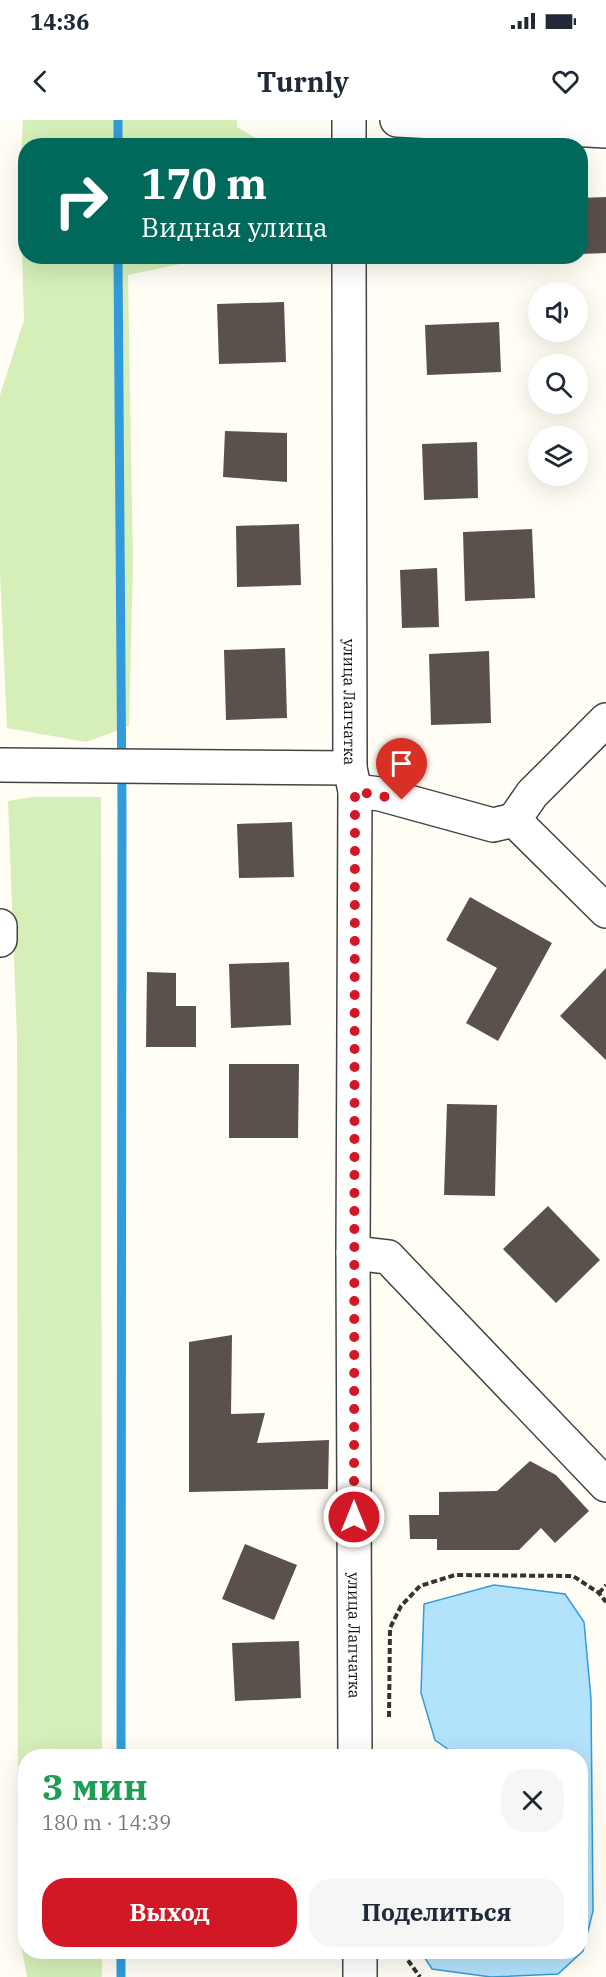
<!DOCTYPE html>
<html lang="ru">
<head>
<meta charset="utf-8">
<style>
  body { margin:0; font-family:"IBM Plex Serif",serif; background:#f6f6f7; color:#1f2937; height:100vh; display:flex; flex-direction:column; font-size:22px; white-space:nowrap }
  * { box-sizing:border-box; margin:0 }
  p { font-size:20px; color:#747a83 }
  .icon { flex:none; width:33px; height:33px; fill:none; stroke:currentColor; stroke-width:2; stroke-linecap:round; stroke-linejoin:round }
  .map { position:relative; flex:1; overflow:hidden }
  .side { position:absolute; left:18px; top:1629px; width:570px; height:210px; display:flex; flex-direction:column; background:#fff; border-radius:24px; box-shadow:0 6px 24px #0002 }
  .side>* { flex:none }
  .banner { position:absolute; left:18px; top:18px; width:570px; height:126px; border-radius:24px; box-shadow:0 6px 24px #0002; background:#00695c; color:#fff; overflow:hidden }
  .buttons { position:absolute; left:528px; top:162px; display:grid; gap:12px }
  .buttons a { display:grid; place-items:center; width:60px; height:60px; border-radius:50%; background:#fff; box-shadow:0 6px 24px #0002; font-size:30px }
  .pin { position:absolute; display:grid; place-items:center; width:51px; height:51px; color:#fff; margin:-62px -26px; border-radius:50% 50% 50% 0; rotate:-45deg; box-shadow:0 0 6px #0007 }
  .pin .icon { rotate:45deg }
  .me { position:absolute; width:66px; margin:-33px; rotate:0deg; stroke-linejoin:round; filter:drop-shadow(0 0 4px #0008) }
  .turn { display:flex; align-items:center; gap:21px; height:126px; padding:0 24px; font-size:27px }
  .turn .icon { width:78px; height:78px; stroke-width:2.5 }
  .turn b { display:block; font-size:42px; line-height:51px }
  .round { display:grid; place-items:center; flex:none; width:63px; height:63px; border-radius:24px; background:#f6f6f7 }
  .headline { display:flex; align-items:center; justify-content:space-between; height:102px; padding:0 24px }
  h1 { font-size:36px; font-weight:800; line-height:45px; color:#1e9e55 }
  .primary-button { display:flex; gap:12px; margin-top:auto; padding:12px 24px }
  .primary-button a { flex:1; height:69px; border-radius:24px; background:#d11824; color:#fff; font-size:24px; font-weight:800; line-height:69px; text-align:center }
  .primary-button a+a { background:#f6f6f7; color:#1f2937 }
  .status { display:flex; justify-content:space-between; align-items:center; height:42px; padding:0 30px; background:#fff; direction:ltr }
  .status svg { height:16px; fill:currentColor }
  header { display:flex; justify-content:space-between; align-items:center; height:78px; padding:0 24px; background:#fff; font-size:27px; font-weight:800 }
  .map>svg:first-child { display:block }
  .green { fill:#d6efb8 }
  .water { fill:#b3e2fc; stroke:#329bdc; stroke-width:1.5 }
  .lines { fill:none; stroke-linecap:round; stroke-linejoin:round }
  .stream { stroke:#329bdc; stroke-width:9 }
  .building { fill:#5b514c }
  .minor-casing { stroke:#444; stroke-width:36 }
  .path { stroke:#333; stroke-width:4; stroke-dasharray:6 3; stroke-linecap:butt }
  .minor { stroke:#fff; stroke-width:33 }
  .route { stroke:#d11824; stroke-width:10; stroke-dasharray:0 18 }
  .labels { text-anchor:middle; stroke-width:6; stroke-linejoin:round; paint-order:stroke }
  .street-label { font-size:16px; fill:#111; stroke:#fff }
</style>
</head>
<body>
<div class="status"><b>14:36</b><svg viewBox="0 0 49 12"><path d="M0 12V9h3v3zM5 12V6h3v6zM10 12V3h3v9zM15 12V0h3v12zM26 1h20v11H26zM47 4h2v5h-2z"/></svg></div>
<header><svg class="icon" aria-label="back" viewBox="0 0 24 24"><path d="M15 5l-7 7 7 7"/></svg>Turnly<svg class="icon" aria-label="heart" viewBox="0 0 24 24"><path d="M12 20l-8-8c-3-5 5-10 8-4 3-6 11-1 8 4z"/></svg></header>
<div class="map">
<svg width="606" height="1857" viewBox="0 0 606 1857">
  <rect width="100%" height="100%" fill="#fffdf4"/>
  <path class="green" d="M23,0H237V7L268,25L26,26V136L213,137L128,155L133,445L129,606L86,622L7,608L0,453V275L24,200L20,62Z
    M32,677H101L102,1636H26V1832H102V1857H27L18,1808L17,917L8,681Z"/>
  <path class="water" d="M494,1465L565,1474L584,1502L591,1579L593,1791L583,1831L558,1854L491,1857L432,1849L421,1832H580V1636L455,1634L435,1620L421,1573L424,1484Z"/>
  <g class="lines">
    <path class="stream" d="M118,0V26
      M118,136L122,689L121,1636
      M121,1857V1832"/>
  </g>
  <path class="building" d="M606,77V133L580,134V78Z
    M284,182L286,242L219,244L217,184Z
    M499,202L501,252L427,255L425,205Z
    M225,311L287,313V362L223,357Z
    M477,322L478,378L424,380L422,324Z
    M299,404L301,465L237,467L236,406Z
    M532,409L535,478L465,481L463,412Z
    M437,448L439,507L402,508L400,450Z
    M285,528L287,598L226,600L224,530Z
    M489,531L491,603L431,605L429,534Z
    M292,702L294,757L239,758L237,704Z
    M470,777L552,823L498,921L466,903L497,848L446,820Z
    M289,842L291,905L231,908L229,844Z
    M606,848V940L560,896Z
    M147,852L176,853V886H196V927H146Z
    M229,944H299L298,1018H229Z
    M447,984L497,985L495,1076L444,1075Z
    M548,1086L600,1140L556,1183L503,1129Z
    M232,1215L231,1294L265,1293L257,1323L329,1320L328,1369L189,1372V1222Z
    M530,1341L556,1355L589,1391L555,1423L541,1408L519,1430H437V1419H410L409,1395H439V1372L497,1371Z
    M245,1424L297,1445L274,1500L222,1479Z
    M299,1521L301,1578L235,1581L232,1523Z
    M260,1832H310V1837H259Z"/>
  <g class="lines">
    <defs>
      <g id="minor">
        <path d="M349,0V26"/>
        <path d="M397,0L606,11"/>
        <path id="s1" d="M349,136L350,648L355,671L353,1133L355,1636"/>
        <path d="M0,645L350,648"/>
        <path d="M355,671L380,674L493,705L514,700L606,791"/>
        <path d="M514,700L532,674L606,600"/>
        <path d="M0,806V820"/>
        <path d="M353,1133L388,1137L606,1365"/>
        <path d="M360,1832V1857"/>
      </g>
    </defs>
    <use href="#minor" class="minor-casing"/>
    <path class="path" d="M599,1473L606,1465
      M389,1597L390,1508L401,1486L420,1466L455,1455L573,1456L599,1473L606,1482
      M405,1832L407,1839L420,1857"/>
    <use href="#minor" class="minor"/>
  </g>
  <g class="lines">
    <path class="route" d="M354,1397L355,671L402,680"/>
  </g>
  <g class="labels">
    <g class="street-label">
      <text dy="6" stroke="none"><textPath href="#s1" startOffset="446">улица Лапчатка</textPath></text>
      <text dy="6" stroke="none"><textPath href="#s1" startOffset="1380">улица Лапчатка</textPath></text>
    </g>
  </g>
</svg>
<div class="buttons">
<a><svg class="icon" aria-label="sound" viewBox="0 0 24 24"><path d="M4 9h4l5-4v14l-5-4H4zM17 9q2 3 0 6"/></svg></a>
<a><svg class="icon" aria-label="search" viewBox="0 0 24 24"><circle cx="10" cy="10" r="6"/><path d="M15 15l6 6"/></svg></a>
<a><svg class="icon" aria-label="layers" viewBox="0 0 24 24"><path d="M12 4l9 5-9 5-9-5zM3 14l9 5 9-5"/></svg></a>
</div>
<div class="pin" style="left:402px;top:680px;background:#d93025"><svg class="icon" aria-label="arrive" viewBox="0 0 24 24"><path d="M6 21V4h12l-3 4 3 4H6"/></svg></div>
<svg class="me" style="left:354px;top:1397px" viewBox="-20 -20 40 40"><circle r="17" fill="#d11824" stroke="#fff" stroke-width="3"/><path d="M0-11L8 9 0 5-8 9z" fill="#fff"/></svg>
<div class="banner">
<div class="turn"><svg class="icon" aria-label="right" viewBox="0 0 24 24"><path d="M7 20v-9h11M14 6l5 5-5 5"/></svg><div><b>170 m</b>Видная улица</div></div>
</div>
<section class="side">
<div class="headline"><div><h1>3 мин</h1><p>180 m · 14:39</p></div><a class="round"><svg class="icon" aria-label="close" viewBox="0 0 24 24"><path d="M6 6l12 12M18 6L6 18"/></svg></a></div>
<div class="primary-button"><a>Выход</a><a>Поделиться</a></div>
</section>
</div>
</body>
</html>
